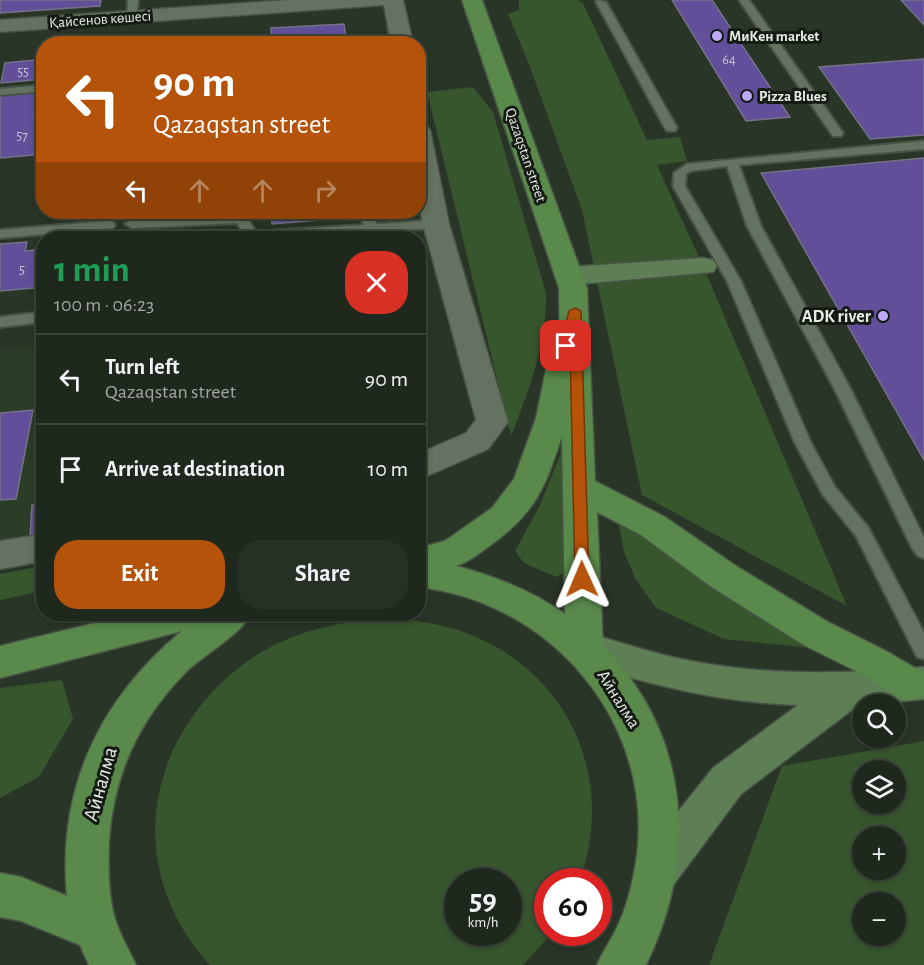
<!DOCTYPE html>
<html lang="en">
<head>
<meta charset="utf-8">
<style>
  body { margin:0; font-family:"Alegreya Sans",sans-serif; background:#273025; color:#f1f3f6; height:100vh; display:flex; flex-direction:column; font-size:22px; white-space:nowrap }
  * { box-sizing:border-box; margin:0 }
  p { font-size:20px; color:#a1a6a3 }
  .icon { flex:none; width:33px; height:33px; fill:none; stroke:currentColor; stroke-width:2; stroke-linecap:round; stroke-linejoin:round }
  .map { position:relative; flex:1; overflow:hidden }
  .drawer { position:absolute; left:36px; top:231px; width:390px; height:390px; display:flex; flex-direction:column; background:#1f281c; border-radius:24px; box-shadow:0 3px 9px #0003,0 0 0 2px #3c443b }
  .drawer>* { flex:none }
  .guide { position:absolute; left:36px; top:36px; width:390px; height:183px; border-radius:24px; box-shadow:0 3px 9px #0003,0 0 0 2px #3c443b; background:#b45309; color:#fff; overflow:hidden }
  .fabs { position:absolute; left:852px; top:694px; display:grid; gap:12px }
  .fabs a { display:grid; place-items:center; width:54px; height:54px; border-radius:50%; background:#1f281c; box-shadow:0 3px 9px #0003,0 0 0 2px #3c443b; font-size:30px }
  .speed { position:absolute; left:444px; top:868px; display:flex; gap:12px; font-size:30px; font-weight:700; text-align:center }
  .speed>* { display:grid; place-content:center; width:78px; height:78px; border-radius:50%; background:#1f281c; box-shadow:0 3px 9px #0003,0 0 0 2px #3c443b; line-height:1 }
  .speed small { font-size:15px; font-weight:400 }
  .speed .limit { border:9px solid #d22; background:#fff; color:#111 }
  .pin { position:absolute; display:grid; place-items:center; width:51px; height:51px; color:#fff; margin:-26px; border-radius:12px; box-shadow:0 3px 9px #0006 }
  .me { position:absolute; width:66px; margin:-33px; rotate:359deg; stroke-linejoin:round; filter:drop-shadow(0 0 4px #0008) }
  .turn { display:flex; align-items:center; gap:21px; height:126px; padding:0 18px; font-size:27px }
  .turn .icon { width:78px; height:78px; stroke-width:2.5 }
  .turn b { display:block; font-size:42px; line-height:51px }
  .lanes { display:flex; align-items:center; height:57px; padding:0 18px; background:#0003; justify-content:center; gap:30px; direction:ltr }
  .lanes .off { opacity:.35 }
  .round { display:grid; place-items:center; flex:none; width:63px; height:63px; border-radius:24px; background:#273025 }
  .headline { display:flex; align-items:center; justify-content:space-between; height:102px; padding:0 18px }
  h1 { font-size:36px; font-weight:600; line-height:45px; color:#1e9e55 }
  .cta { display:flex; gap:12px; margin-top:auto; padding:12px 18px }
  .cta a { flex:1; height:69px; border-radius:24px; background:#b45309; color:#fff; font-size:24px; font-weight:600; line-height:69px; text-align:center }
  .cta a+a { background:#273025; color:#f1f3f6 }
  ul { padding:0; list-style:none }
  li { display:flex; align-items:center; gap:18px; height:90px; padding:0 18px; border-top:2px solid #3c443b }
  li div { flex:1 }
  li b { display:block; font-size:22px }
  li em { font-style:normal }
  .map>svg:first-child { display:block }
  .built { fill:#2b3c27 }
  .green { fill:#37562e; fill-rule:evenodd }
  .building { fill:#624f9a; stroke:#757186; stroke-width:1.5 }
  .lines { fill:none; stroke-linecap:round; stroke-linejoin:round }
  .lane-casing { stroke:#485346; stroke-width:4 }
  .street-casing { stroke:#485346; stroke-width:3 }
  .secondary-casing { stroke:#485346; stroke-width:3 }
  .primary-casing { stroke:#485346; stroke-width:3 }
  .lane { fill:#647261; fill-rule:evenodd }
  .street { fill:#647261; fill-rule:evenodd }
  .secondary { fill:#5e7e56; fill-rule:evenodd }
  .primary { fill:#598a4b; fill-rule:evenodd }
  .route { fill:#b45309; stroke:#753606; stroke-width:1.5 }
  .poi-dot { fill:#baaaf6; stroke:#151b14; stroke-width:2 }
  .labels { text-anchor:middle; stroke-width:6; stroke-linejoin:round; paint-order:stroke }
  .far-number-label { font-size:14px; fill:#c5c6d2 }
  .far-street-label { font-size:15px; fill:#e6eee4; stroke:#151b14 }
  .far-poi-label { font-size:15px; font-weight:bold; fill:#e6eee4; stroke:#151b14; text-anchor:start }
  .number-label { font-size:15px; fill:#c5c6d2 }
  .poi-label { font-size:18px; font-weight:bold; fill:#e6eee4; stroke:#151b14; text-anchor:end }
  .street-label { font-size:18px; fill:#e6eee4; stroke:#151b14 }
  .near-street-label { font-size:21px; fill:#e6eee4; stroke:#151b14 }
</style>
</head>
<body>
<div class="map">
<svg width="924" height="965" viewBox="0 0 924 965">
  <rect width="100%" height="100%" fill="#293526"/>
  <path class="built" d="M43,346V534L0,539V350Z"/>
  <path class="green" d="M519,0H577L583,3L647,140L680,137L687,161L657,165L703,266L847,606L642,495L582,210L530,67L508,14L519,10Z
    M473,87L493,112L546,293C547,343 529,391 511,436L427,92Z
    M576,416L574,567L556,577L524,563L515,551L540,505Z
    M617,515L812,648L724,639L656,608L635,578L624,552Z
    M43,566V591L0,600V574Z
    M381,618C418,620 454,625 487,642C577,688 614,788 579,882H548V933H552L523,965H210C124,872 143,742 241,666C282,634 331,623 381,618ZM458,882H508V933H458Z
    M62,680L73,719L39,777L0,798V688Z
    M924,741V965H709L782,766ZM862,771H896V804H862ZM862,837H896V870H862ZM862,903H896V936H862Z"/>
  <path class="building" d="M0,0H101L100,6L0,13Z
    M672,0H712L790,117L746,121Z
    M901,0H924V25Z
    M344,24L347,44H272L271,28Z
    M44,59V79L1,83L5,63Z
    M924,59V135L870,139L819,67Z
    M38,91L34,116L44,115V154L0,158V94Z
    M924,158V460L761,173Z
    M58,212H88L87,214L57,216Z
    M271,212H319L320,220L272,224Z
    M27,242L25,251L44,249V287L0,291V244Z
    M33,410L16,499L0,500V413Z
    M44,504V532L30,535L32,505Z"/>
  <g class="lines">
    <defs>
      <path id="lane" d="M128,0H138L136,19L127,17Z
        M597,0L606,2L677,128L675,131H667L665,128L596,2Z
        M739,0H749L843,133L841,136H833Z
        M44,85V91L0,95V89Z
        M924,141V149L739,165L761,226L850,388L924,538V558L918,556L912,548L834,388L747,226L727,166L691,171L686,174L685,186L741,281L811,443L835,487L868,527L924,633V659L917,657L856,536L823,495L795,443L727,281L673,186L674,173L687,164Z
        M362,212H374L376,224L436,220L443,224L436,228L247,238L237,223L132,228L125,224L132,220L241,215L246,216L256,232L363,225Z
        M108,221L113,222L115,225L113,228L0,238V230Z
        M44,312V322L0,327V317Z"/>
      <path id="street" d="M289,0H403L413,44H391L384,5L0,32V20Z
        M418,123L426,125L430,130L449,224L508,422L488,449L418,480V454L466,433L476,420L423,224L418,199Z
        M44,534V561L0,569V541Z"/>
      <path id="secondary" d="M703,258L713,260L717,266L713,272L569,285L559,282L555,276L559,270L569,267Z
        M584,632C619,642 655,654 691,661C768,676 846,674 924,667V699L857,706L741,794L671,888L656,894L641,888L634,873L641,858L713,768L798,705C721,703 644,684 571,659L565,648L571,637Z"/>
      <path id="primary" d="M462,0H482L587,288L595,481L665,517L736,566L828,622L886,651L924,673V696L910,700L896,696L860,673L802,644L710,586L641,535L597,512L603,646C690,734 699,857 646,965H597C603,951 612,939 618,925C629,902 636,870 638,845C648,715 547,601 418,587V548L445,541L492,508L514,479L536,418L548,360L552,353L560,351L559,288ZM562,436L565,614C532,591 495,576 456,566C470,561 480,553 492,544C537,511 545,487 562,436Z
        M132,614H251C241,634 205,654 187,671C139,719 113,775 109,842C108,867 108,894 115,919C120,935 129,950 136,965H89L80,945L21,921L0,917V873L21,877L67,896C57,788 100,699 182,631L0,678V646Z"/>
    </defs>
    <use href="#lane" class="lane-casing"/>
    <use href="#street" class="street-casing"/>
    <use href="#secondary" class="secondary-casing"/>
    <use href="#primary" class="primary-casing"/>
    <use href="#lane" class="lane"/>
    <use href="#street" class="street"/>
    <use href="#secondary" class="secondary"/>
    <use href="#primary" class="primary"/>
  </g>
  <path class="route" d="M575,308L581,311L589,579L587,583H577L575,579L570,349H562L560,346L569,311Z"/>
  <g class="poi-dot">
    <circle cx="717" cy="36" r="6"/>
    <circle cx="747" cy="96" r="6"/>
    <circle cx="883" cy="316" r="6"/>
  </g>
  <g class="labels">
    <g class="far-number-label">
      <text x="729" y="64">64</text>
      <text x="23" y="76">55</text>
      <text x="22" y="140">57</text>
    </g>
    <g class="far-street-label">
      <text transform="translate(100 19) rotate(-4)" y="5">Қайсенов көшесі</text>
      <text transform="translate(526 155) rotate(71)" y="5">Qazaqstan street</text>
    </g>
    <g class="far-poi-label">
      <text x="729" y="41">МиКен market</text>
      <text x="759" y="101">Pizza Blues</text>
    </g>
    <g class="number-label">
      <text x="22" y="274">5</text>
    </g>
    <g class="poi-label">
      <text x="871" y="322">ADK river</text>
    </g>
    <g class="street-label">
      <text transform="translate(619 699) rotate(58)" y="6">Айналма</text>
    </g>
    <g class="near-street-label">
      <text transform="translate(100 784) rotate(-74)" y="7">Айналма</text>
    </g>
  </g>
</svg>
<div class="fabs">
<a><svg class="icon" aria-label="search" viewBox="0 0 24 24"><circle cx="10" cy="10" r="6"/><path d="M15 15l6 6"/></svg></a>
<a><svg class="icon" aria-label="layers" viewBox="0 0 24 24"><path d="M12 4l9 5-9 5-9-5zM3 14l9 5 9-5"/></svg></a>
<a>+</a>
<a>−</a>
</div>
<div class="speed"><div>59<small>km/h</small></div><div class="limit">60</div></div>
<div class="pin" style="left:566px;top:346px;background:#d93025"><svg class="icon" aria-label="arrive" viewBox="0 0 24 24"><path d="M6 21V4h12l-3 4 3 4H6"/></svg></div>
<svg class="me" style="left:582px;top:579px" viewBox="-20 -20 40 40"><path d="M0-17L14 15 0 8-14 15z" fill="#b45309" stroke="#fff" stroke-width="4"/></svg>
<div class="guide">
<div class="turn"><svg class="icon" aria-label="left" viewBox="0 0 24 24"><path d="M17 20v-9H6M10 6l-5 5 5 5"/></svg><div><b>90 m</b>Qazaqstan street</div></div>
<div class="lanes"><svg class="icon" aria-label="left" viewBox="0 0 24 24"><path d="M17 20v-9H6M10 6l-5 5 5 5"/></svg><svg class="icon off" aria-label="ahead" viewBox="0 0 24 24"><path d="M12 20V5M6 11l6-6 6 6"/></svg><svg class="icon off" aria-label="ahead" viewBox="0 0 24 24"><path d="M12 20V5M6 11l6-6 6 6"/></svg><svg class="icon off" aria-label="right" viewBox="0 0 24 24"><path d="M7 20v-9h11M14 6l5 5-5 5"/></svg></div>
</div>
<section class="drawer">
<div class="headline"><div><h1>1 min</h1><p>100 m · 06:23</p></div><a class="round" style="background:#d93025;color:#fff"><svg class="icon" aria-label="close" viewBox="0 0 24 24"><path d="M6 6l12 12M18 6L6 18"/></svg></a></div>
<ul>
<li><svg class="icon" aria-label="left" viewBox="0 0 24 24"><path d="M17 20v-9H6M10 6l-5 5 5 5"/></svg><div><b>Turn left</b><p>Qazaqstan street</p></div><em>90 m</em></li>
<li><svg class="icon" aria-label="arrive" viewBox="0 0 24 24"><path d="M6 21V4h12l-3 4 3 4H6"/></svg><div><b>Arrive at destination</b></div><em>10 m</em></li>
</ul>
<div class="cta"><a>Exit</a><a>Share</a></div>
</section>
</div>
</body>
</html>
